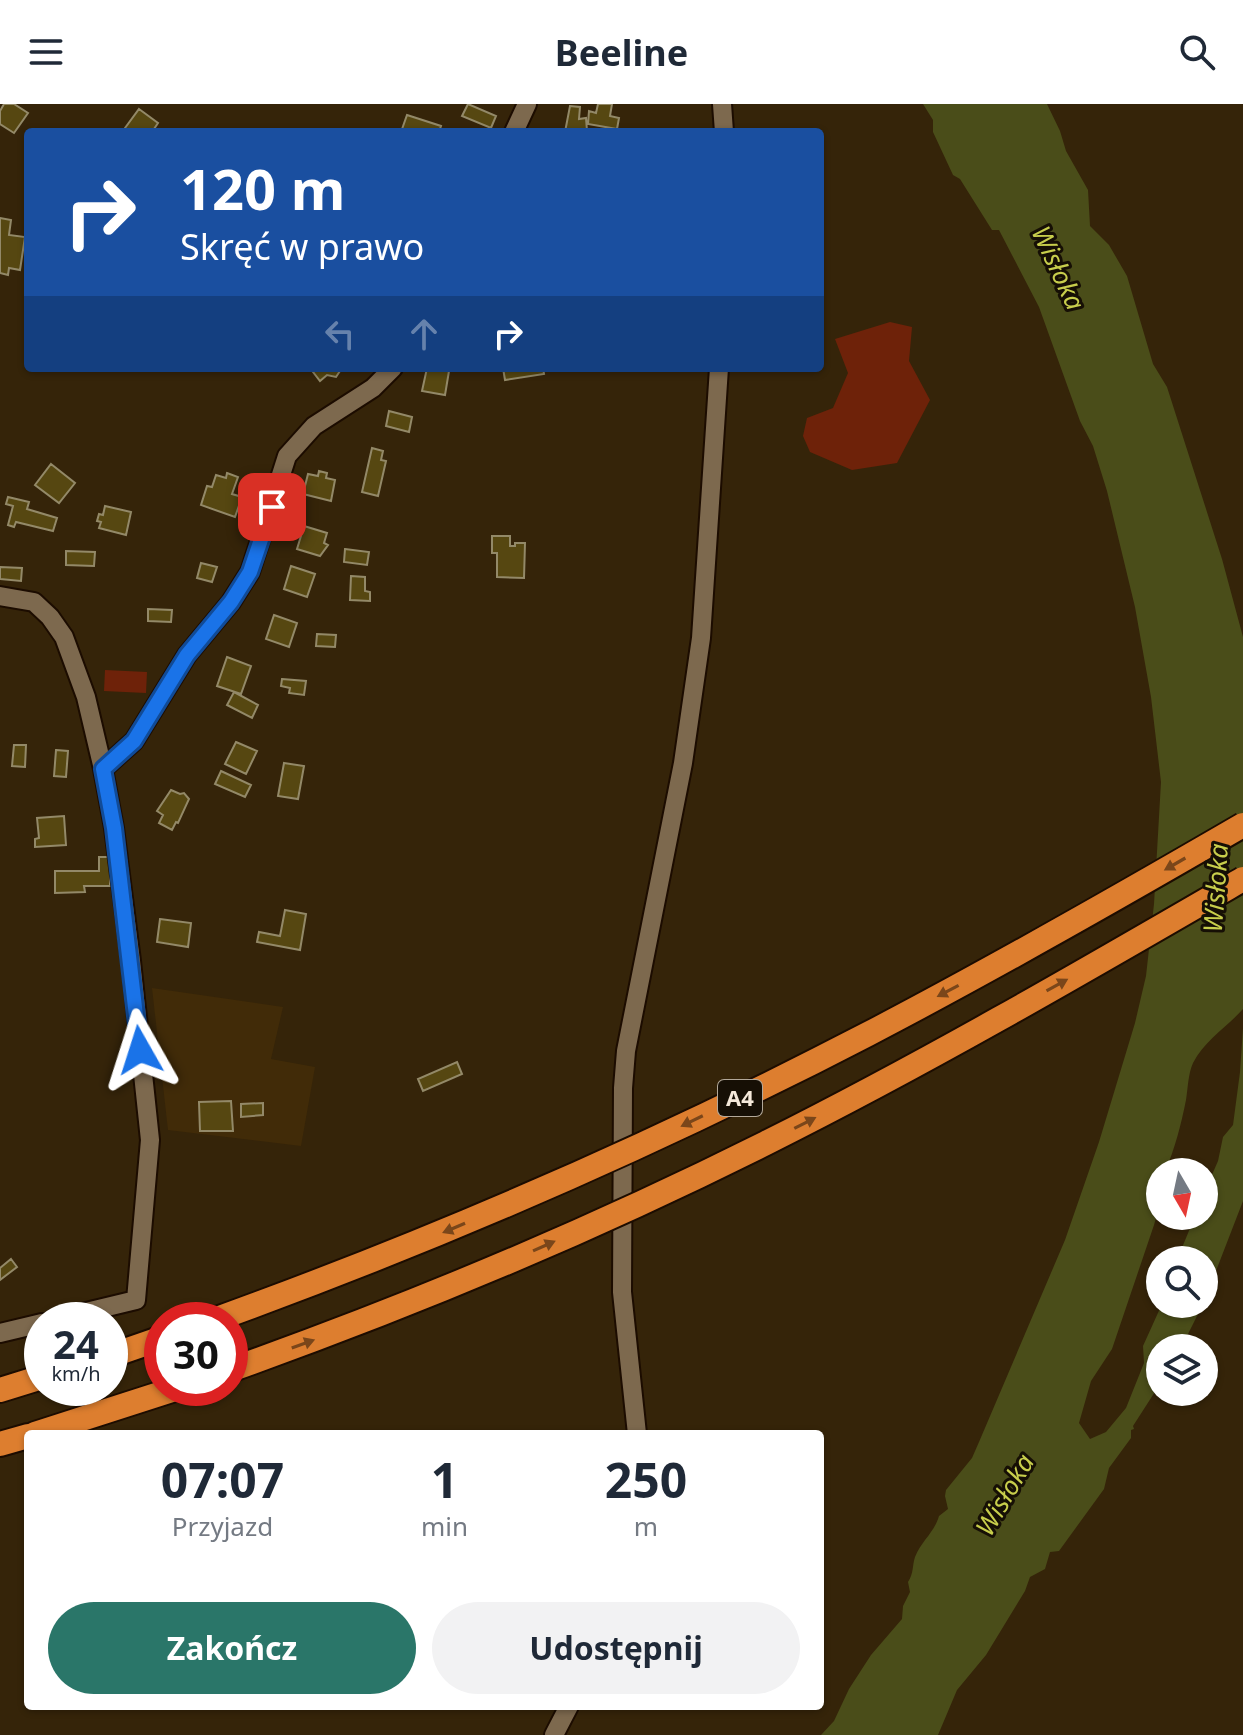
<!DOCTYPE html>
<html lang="pl">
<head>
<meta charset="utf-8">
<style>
  body { margin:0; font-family:"Noto Sans",sans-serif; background:#f2f2f3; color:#1f2937; height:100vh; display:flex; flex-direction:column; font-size:30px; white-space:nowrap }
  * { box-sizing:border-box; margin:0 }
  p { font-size:26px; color:#747a83 }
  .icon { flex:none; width:44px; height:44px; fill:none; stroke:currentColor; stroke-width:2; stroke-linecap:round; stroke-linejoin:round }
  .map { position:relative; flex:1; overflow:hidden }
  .panel { position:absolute; left:24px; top:1326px; width:800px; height:280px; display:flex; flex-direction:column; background:#fff; border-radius:8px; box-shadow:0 2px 6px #0004 }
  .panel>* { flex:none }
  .guide { position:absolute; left:24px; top:24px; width:800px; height:244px; border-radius:8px; box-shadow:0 2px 6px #0004; background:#1a4fa0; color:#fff; overflow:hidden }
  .needle { width:52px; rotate:171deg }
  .tools { position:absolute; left:1146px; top:1054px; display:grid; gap:16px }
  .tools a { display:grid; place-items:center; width:72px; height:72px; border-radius:50%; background:#fff; box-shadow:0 2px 6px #0004; font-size:40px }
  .speed { position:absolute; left:24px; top:1198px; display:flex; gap:16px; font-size:40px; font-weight:700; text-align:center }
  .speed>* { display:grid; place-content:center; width:104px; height:104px; border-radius:50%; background:#fff; box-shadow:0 2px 6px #0004; line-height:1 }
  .speed small { font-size:20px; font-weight:400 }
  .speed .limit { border:12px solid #d22; background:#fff; color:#111 }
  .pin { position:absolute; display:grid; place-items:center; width:68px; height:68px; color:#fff; margin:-34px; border-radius:16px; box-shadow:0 4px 12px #0006 }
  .me { position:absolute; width:88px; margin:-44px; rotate:354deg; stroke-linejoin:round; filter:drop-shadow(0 0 6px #0008) }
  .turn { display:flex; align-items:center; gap:28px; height:168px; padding:0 24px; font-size:36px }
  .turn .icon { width:104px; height:104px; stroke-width:2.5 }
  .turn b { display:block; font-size:56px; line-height:68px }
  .lanes { display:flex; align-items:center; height:76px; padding:0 24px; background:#0003; justify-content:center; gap:40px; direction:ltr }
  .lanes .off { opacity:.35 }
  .eta { display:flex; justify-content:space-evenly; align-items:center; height:136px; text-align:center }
  .eta b { font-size:48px; font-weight:700; line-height:56px }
  .button { display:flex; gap:16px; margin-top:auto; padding:16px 24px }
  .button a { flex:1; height:92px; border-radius:48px; background:#2a7669; color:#fff; font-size:32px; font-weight:700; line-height:92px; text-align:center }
  .button a+a { background:#f2f2f3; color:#1f2937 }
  header { display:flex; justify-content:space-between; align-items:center; height:104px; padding:0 24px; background:#fff; font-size:36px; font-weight:700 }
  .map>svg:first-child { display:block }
  .built { fill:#412b08 }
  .green { fill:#6e2209 }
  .water { fill:#4a4d19 }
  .building { fill:#564711; stroke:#938968; stroke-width:2 }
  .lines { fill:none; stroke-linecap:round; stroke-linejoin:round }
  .street-casing { stroke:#1c0c00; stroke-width:22 }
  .highway-casing { stroke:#1c0c00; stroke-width:28 }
  .street { stroke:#7d694e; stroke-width:18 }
  .highway { stroke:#dd7e2f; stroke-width:24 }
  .highway-bridge-casing { stroke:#1c0c00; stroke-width:28; stroke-linecap:butt }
  .highway-bridge { stroke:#dd7e2f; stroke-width:24 }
  .oneway { fill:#7a461a }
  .route-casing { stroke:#114b97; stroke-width:20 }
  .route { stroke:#1a73e8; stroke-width:14 }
  .labels { text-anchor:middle; stroke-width:6; stroke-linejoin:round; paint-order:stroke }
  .shield { fill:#160f05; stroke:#b2a89a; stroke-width:2 }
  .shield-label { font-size:22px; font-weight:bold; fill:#f5e9da }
  .water-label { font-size:26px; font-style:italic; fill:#c8ce4c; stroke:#160f05 }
</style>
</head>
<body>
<header><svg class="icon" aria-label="menu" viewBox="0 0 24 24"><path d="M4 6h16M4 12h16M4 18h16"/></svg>Beeline<svg class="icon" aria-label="search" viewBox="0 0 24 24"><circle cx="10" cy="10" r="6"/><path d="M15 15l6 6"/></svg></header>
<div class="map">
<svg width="1243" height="1631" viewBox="0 0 1243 1631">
  <rect width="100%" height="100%" fill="#352409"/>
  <path class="built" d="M152,884L283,903L271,955L315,963L301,1042L168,1026Z"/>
  <path class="green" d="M890,218L912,223L909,257L930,296L897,359L852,366L810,348L803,332L807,314L833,304L848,269L835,235Z
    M105,566L147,568L146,589L104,587Z"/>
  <path class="water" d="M923,0H1047L1060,27L1066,47L1088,86L1090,122L1109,141L1127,172L1153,260L1167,283L1222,455L1243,533V905C1227,923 1205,936 1193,959C1188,970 1188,984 1186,996C1181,1021 1175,1044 1165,1068H1160V1100L1154,1121L1112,1245L1091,1277L1079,1319L1090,1335L1106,1328L1126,1304L1144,1259L1143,1242L1162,1200H1203L1181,1244H1160V1280L1133,1322L1134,1325L1131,1326V1334L1109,1364L1104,1385L1059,1447L1050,1448L1045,1465L1030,1473L1025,1487L986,1551L957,1586L938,1631H821L834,1617L849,1585L871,1551L902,1515L903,1502L910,1488L908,1478C914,1469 912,1462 915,1453C922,1436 934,1429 939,1412L948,1405L945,1392L946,1386L972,1354L979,1338L1065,1136L1099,1038L1135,919L1146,872L1154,800L1161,678L1151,593L1135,503L1107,387L1093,342L1080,317L1039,203L999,126H992L960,75L953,71L933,28V16Z
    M1243,924V1097L1204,1198V1156H1177L1195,1112H1204V1089L1218,1057L1223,1033L1233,1021L1240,968Z"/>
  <path class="building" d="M4,0H14L28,9L14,29L0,20V7Z
    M468,0L496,12L491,24L462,12Z
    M598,0H612L610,12L619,14L617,25L588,20L589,7L596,9Z
    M570,2L580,3L579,15L586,14L587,27L565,28Z
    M139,5L158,19L152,28H130L125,24Z
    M407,11L441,22L439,28H401Z
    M0,114L11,116L9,131L25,133L20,166L9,164L8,171L0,169Z
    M310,264H342L336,273L327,271L320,277Z
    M427,264L449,267L445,291L422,287Z
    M503,264H543L544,270L505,276Z
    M389,307L412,313L409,328L386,322Z
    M372,344L383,347L381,356L386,357L378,392L362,388Z
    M51,360L75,379L59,399L35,381Z
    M319,367L327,369L326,374L335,376L331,397L303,390L308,370L318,372Z
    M227,369L238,373L232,390L242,393L235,413L201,401L207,382L212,383L216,371L226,374Z
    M8,393L29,398L27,405L57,414L53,427L16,418L14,423L8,421L13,402L6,400Z
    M105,402L131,408L126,431L99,424L101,418L97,417L99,410L103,411Z
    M304,422L327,429L324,439L328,441L320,452L297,445Z
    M492,432H510V442H515V439H525L524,474L497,473V449H492Z
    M345,445L369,448L367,461L344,458Z
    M66,447L95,448L94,462L66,461Z
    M201,459L217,463L212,478L197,474Z
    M291,462L315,470L307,493L284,485Z
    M0,463L22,464L21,477L0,475Z
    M351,472L365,473V487L370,488V497L350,496Z
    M148,505L172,506L171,518L148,517Z
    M274,511L297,519L289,543L266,535Z
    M317,530L336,531L335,543L316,542Z
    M227,553L251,562L241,590L217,582Z
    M282,575L306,577L304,591L289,589L290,584L281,582Z
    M234,588L258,601L252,614L227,601Z
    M236,638L257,647L246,670L225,660Z
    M14,641H26L25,663L12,662Z
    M56,646L68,647L66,673L54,672Z
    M284,659L304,662L298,695L278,692Z
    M221,667L251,681L245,693L215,680Z
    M171,686L180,690L184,689L189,695L178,719L176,718L172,726L159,719L163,711L157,707Z
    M64,712L66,741L35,743V735L39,734L37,714Z
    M99,753H110V782H84L85,788L55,789V767H99Z
    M285,806L306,810L300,846L257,838L259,828L280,832Z
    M160,815L191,819L188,843L157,838Z
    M457,958L462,970L423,987L418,975Z
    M231,997L233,1027H200L199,998Z
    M263,999V1011L241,1013V1000Z
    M11,1155L17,1163L0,1176V1164Z"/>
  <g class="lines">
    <defs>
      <path id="street" d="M722,0L724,28
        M514,28L527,0
        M0,492L34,498L50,513L64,533L86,593L103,665L114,724L131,857L150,1036L136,1196L53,1216
        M103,665L134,637L187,551L231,498L250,468L287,352L314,322L373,284L393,264
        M0,1229L42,1219
        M637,1330L622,1188L623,984L626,947L683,659L701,534L719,264
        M554,1631L569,1602"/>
      <path id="highway" d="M110,1252L162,1234
        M0,1286L42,1273
        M35,1330L178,1284
        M0,1340L28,1332"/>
    </defs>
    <use href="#street" class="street-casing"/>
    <use href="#highway" class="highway-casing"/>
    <use href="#street" class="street"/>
    <use href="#highway" class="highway"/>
    <defs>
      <path id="highway-bridge" d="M214,1216C438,1135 656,1040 868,930C995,864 1119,793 1243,721
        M230,1266C413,1201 592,1126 766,1039C928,958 1086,866 1243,775"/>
    </defs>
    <use href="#highway-bridge" class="highway-bridge-casing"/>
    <use href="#highway-bridge" class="highway-bridge"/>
  </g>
  <defs><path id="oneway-solid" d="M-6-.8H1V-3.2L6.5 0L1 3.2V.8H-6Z" transform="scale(2)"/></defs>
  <g class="oneway">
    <use href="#oneway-solid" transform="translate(1175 760) rotate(150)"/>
    <use href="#oneway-solid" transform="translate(1057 881) rotate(-29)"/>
    <use href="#oneway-solid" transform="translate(948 887) rotate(152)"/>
    <use href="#oneway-solid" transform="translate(692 1017) rotate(154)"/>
    <use href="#oneway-solid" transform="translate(805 1019) rotate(-27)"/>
    <use href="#oneway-solid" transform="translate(454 1124) rotate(157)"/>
    <use href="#oneway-solid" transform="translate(544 1142) rotate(-24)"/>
    <use href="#oneway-solid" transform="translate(303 1240) rotate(-20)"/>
  </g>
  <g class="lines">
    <defs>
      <path id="route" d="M140,946L114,724L103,665L134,637L187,551L231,498L250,468L272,403"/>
    </defs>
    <use href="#route" class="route-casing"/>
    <use href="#route" class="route"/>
  </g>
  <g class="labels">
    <rect class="shield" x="718" y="976" width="44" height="36" rx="6"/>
    <g class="shield-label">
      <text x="740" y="1002">A4</text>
    </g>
    <g class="water-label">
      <text transform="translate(1058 164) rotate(65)" y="9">Wisłoka</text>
      <text transform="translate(1216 784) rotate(-86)" y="9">Wisłoka</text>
      <text transform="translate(1005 1391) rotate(-60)" y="9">Wisłoka</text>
    </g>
  </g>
</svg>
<div class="tools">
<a><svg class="needle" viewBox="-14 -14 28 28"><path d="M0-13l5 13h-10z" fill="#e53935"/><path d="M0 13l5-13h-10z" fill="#747a83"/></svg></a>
<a><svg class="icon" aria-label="search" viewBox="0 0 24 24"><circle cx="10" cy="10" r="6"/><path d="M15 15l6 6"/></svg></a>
<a><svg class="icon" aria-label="layers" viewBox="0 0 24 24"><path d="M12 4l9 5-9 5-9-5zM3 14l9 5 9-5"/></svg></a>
</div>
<div class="speed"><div>24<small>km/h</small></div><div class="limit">30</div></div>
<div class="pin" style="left:272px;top:403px;background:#d93025"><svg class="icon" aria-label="arrive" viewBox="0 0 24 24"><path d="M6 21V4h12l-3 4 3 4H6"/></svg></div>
<svg class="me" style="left:140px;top:946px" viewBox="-20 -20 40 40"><path d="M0-17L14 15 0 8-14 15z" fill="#1a73e8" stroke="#fff" stroke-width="4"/></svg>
<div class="guide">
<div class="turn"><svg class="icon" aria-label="right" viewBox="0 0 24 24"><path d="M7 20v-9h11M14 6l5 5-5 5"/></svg><div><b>120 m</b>Skręć w prawo</div></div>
<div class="lanes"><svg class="icon off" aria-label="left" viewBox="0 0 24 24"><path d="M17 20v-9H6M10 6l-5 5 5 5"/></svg><svg class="icon off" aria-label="ahead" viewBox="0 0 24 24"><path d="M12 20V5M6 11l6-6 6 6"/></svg><svg class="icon" aria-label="right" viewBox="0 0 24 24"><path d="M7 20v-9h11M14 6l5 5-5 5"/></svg></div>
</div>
<section class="panel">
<div class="eta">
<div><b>07:07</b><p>Przyjazd</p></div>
<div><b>1</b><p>min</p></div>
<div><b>250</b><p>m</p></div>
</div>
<div class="button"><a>Zakończ</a><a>Udostępnij</a></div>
</section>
</div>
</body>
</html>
